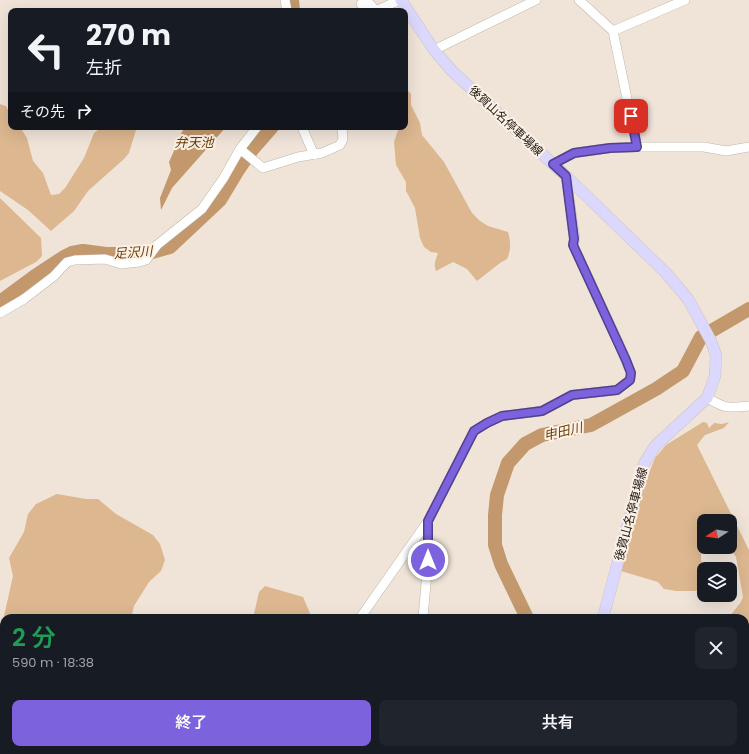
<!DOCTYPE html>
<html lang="ja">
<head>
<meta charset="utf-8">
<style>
  body { margin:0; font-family:Poppins,"Noto Sans JP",sans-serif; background:#20242c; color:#f1f3f6; height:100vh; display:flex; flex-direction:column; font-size:15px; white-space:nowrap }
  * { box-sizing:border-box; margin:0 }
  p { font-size:13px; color:#9ea1a6 }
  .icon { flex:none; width:22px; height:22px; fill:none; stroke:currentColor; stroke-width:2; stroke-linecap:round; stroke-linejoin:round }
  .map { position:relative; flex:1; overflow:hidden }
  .sheet { position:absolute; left:0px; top:614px; width:749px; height:140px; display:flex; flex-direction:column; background:#171b24; border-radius:12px 12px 0 0; box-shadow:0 4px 16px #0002 }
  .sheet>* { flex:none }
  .banner { position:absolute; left:8px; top:8px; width:400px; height:122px; border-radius:8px; box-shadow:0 4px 16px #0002; background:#171b24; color:#f1f3f6; overflow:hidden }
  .needle { width:26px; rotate:258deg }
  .buttons { position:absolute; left:697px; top:514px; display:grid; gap:8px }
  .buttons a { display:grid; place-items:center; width:40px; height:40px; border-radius:8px; background:#171b24; box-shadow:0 4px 16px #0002; font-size:20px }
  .pin { position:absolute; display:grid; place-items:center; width:34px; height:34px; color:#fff; margin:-17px; border-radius:8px; box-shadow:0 2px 6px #0006 }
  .me { position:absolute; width:44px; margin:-22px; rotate:0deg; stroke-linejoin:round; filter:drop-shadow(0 0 3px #0008) }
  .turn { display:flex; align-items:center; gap:14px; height:84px; padding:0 12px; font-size:18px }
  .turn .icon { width:52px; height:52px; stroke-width:2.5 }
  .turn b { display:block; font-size:28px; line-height:34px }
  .then { display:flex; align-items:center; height:38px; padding:0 12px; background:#0003; gap:8px; font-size:15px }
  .round { display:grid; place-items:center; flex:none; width:42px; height:42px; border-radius:8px; background:#20242c }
  .overview { display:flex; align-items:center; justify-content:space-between; height:68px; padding:0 12px }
  h1 { font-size:24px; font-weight:600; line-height:30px; color:#1e9e55 }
  .cta { display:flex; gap:8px; margin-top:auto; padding:8px 12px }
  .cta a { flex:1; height:46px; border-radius:8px; background:#7d62dd; color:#fff; font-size:16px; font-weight:600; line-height:46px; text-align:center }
  .cta a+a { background:#20242c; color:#f1f3f6 }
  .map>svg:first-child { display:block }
  .green { fill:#dcb790 }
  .water { fill:#c2986c }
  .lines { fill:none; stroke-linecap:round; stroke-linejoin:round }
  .river { stroke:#c2986c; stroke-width:14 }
  .minor-casing { stroke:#c0b5aa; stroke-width:10 }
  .major-casing { stroke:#c8c7c6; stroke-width:12 }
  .minor { stroke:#fff; stroke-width:9 }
  .major { stroke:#dcd7fc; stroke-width:11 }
  .route-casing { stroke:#514090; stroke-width:10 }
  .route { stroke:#7d62dd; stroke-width:7 }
  .labels { text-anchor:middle; stroke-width:4; stroke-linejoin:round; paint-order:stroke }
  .street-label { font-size:12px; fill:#1b1713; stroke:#fdf1e6 }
  .water-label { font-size:13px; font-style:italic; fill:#673e05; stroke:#fdf1e6 }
</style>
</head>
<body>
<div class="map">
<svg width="749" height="754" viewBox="0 0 749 754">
  <rect width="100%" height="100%" fill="#f0e4d9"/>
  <path class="green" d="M405,87L411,94V105L420,123L422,135L444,162L472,213L480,221L488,226L508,232C511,242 511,250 507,259L500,263L477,281L467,269L453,262L436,271C433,265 436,259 438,253L431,252L424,247L420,238L415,208L406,191V182L396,165L394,142L399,127H405Z
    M0,104L6,106L11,116V127H20L27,138L33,161L43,173L51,195L59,194L65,188L84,158L94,133L102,127H139L136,130L129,153L124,159L88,191L74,211L51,231L28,210L0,191Z
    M0,198L41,238L42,256L36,262L0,281Z
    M703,422L707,423L709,428L714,423L722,424L729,422L724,428L705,435L697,445L749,550V654L745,652V618H726L729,617L741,602L743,597L736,557L729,547L730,521H704V547H720L701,554C701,566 704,576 704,588L695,591H676L664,589L658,582L621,571L643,488L655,458L666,445Z
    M57,494L86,499H98L116,514L153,535L160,544L165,560L161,571L149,582L134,606L131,618H4V640H0V626L2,625L13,576L9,558L24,532L28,514L36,504Z
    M265,586L303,597L312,618H253L259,592Z
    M745,715L749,718V754H710V750H745Z
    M194,750H261L263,754H192Z"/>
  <path class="water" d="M185,127H226L172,188L161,210L160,198L171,170L169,162C175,150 178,137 185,127Z"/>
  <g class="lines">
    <path class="river" d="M292,0L293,11
      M0,302L35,276L64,257L72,253L83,251L106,254H145L170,247L220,200L238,170L251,151L272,127
      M527,618L501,564L495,545V515L497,495L508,463L525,444L542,435L591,425L656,389L683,371L701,337L749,309
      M421,754L424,750"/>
    <defs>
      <path id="minor" d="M285,0L287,11
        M579,0L613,31L637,147
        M361,4H370L375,10
        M375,11L400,0
        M613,31L685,0
        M434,50L536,0
        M302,127L314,155
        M240,149L263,168L298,157L322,153L340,145L343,139L342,128L344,127
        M553,164L574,153L610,148L637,147H704L726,151L749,147
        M0,313L24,299L54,276L67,262L75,260L105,259L121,264L139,262L146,260L157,245L202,209L223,179L240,149L257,127
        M707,398C727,409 726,408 749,406
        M360,618L428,521L474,431L487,423L502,416L542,411L572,395L617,390L630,380L631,373L620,346L573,245L575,239L566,176
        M423,618L428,560V521
        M397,750L402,754
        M717,750L720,754"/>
      <path id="major" d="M401,0L434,50L452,71L566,176L666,273L688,299L711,341L716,355L715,376L707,398L655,446L644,464L603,618
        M745,659L749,661
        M545,754L550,750"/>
    </defs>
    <use href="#minor" class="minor-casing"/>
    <use href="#major" class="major-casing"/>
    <use href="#minor" class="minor"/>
    <use href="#major" class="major"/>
  </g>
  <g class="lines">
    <defs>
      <path id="route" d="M428,560V521L474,431L487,423L502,416L542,411L572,395L617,390L630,380L631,373L626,360L573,245L574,239L566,176L553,164L574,153L610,148L637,147L631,116"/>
    </defs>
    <use href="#route" class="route-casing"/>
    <use href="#route" class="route"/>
  </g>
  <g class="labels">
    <g class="street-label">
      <text transform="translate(506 121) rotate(43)" y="4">後賀山名停車場線</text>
      <text transform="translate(631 514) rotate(-75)" y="4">後賀山名停車場線</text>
    </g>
    <g class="water-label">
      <text x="194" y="147">弁天池</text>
      <text transform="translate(133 252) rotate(-4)" y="5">足沢川</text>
      <text transform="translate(563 431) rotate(-13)" y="5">申田川</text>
    </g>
  </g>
</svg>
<div class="buttons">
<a><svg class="needle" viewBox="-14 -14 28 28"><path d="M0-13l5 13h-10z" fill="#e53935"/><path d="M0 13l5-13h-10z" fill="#9ea1a6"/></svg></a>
<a><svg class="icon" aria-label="layers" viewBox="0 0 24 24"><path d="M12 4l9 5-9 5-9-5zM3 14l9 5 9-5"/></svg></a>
</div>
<div class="pin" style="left:631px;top:116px;background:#d93025"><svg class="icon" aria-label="arrive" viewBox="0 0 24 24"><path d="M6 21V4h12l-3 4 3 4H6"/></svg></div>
<svg class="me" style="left:428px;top:560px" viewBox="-20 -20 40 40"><circle r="17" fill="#7d62dd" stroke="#fff" stroke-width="3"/><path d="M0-11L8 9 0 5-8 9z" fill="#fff"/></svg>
<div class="banner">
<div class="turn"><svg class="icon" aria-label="left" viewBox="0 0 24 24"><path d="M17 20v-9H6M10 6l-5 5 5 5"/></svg><div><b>270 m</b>左折</div></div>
<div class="then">その先<svg class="icon" aria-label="right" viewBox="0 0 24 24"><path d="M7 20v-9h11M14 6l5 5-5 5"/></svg></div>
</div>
<section class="sheet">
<div class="overview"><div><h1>2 分</h1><p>590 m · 18:38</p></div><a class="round"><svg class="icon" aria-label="close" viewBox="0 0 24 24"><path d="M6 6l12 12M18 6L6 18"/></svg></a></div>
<div class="cta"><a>終了</a><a>共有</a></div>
</section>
</div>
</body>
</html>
